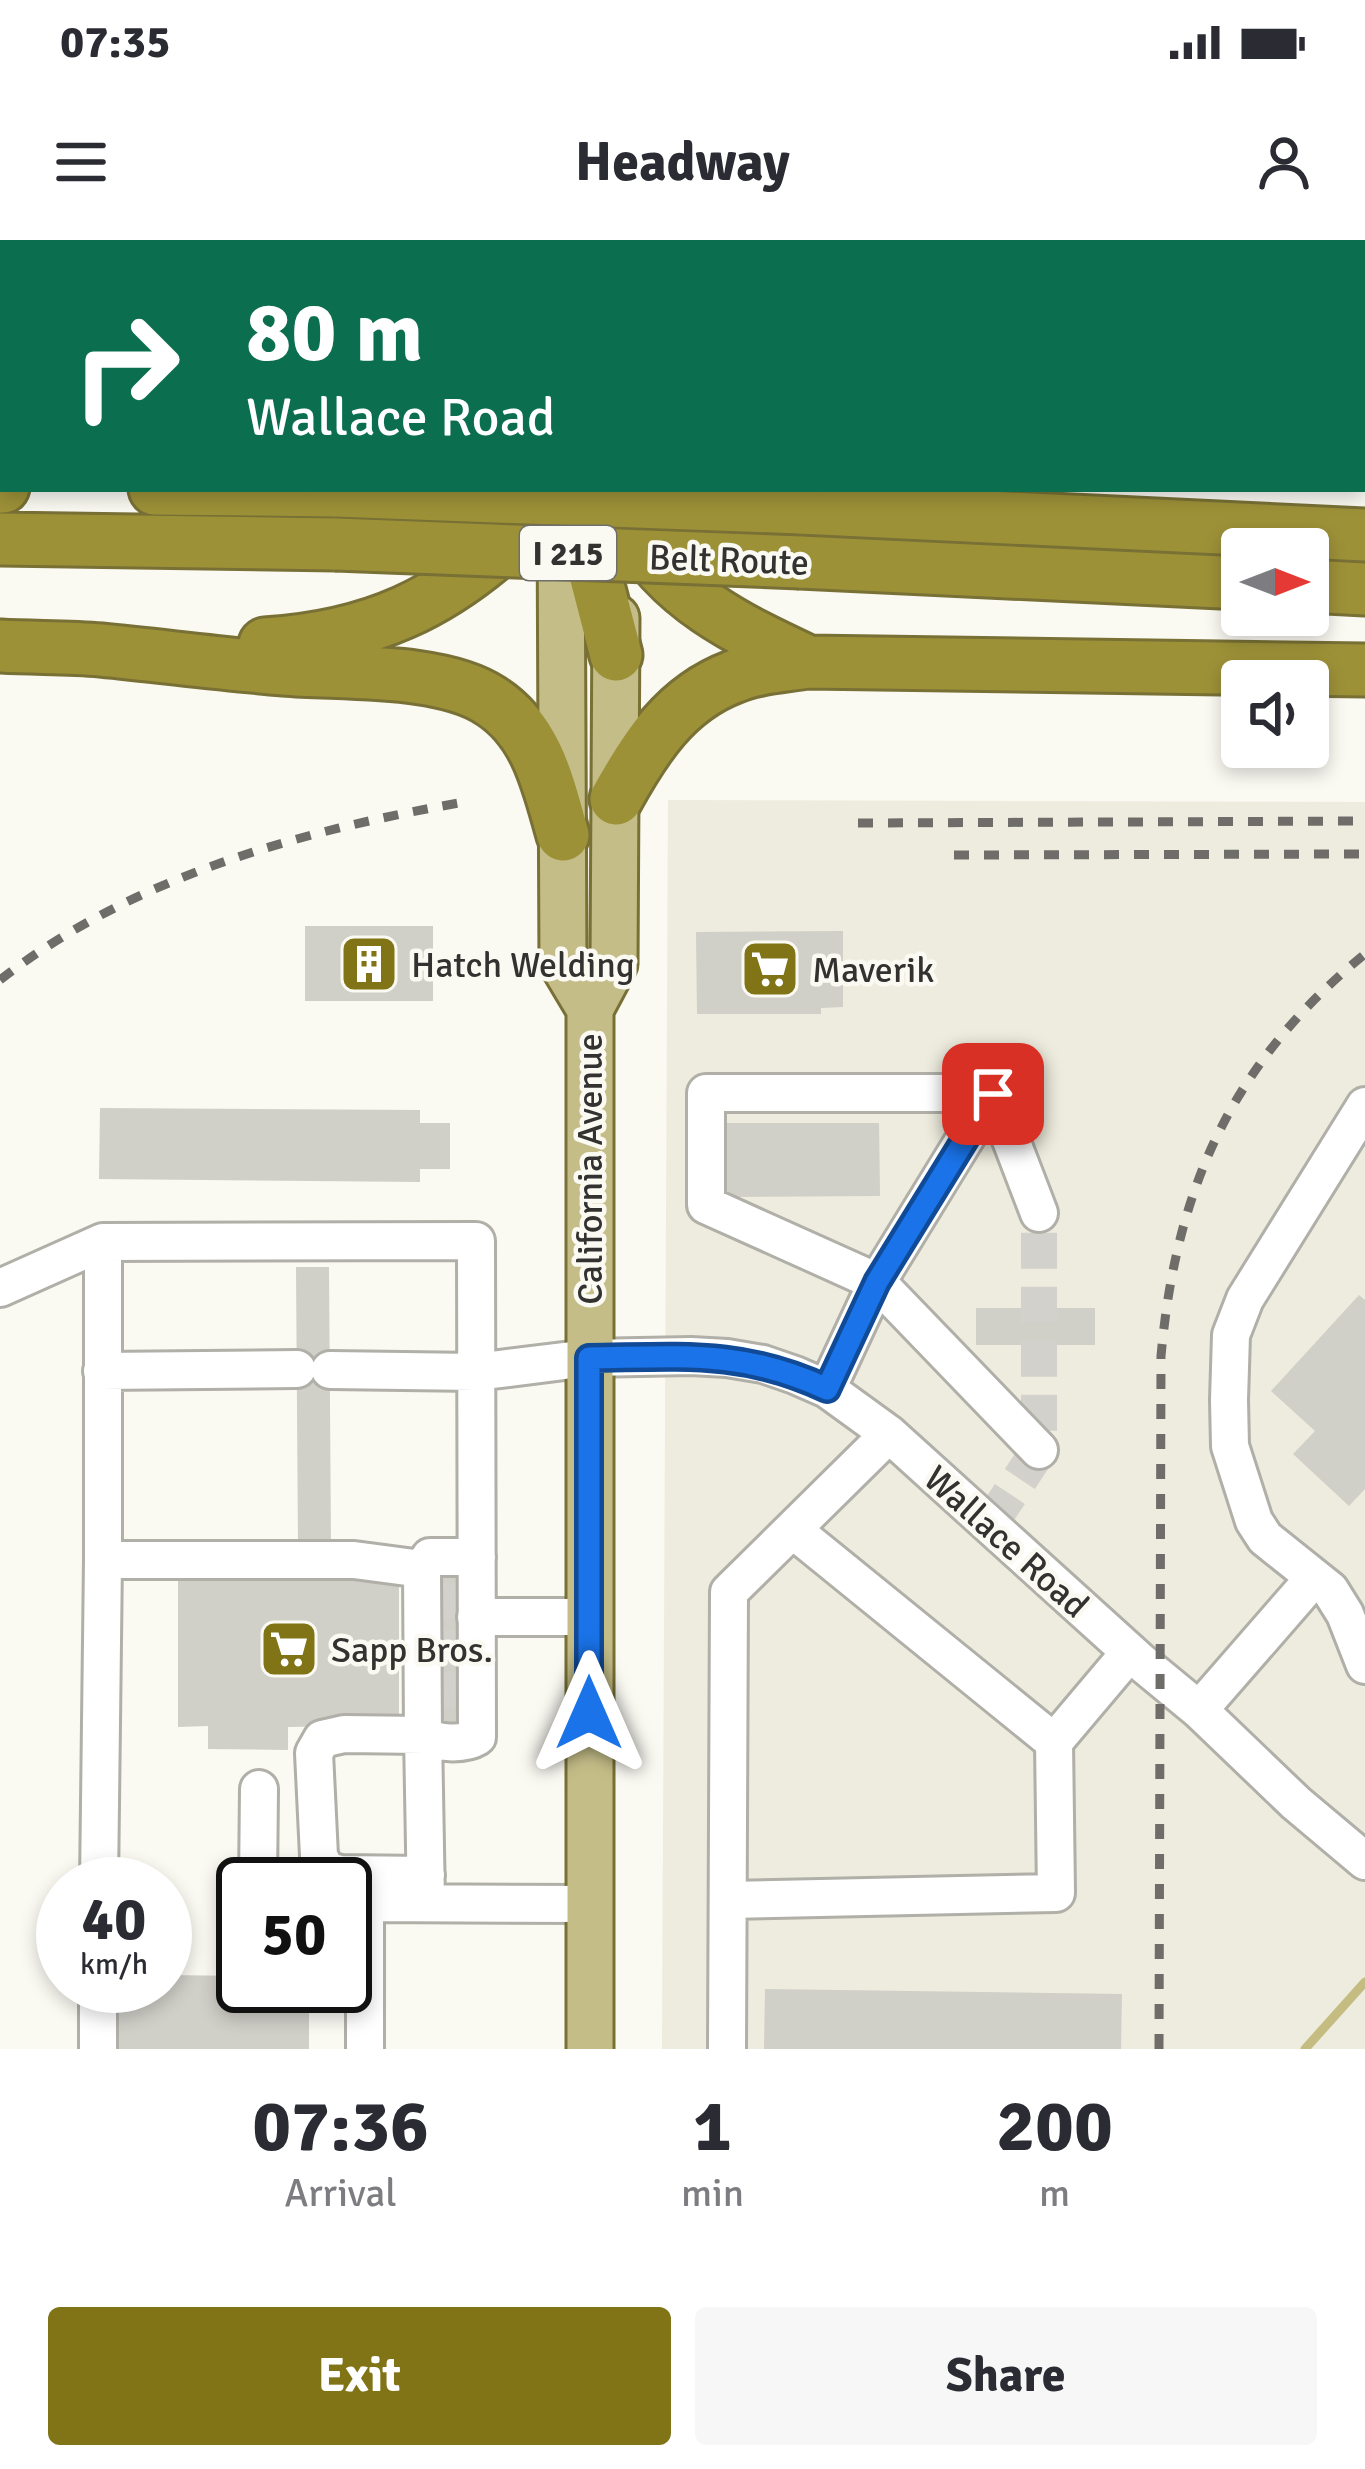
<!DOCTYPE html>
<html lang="en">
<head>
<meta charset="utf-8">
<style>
  body { margin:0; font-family:Signika,sans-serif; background:#f7f7f7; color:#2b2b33; height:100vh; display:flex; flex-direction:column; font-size:45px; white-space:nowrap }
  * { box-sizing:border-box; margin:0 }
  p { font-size:39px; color:#7c7c81 }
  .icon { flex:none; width:66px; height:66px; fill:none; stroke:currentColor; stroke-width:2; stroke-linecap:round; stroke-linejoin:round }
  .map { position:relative; height:1809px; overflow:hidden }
  .drawer { display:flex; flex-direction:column; background:#fff; flex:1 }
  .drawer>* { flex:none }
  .hud { position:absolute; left:0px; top:0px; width:1365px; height:252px; box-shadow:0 6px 18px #0003; background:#0b6e4f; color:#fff; overflow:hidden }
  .needle { width:78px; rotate:90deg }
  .fabs { position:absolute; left:1221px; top:288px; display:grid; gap:24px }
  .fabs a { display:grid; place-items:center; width:108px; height:108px; border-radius:12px; background:#fff; box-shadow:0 6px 18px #0003; font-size:60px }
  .speed { position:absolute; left:36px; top:1617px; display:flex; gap:24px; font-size:60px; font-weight:700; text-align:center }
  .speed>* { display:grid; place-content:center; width:156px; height:156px; border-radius:50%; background:#fff; box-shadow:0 6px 18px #0003; line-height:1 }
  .speed small { font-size:30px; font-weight:400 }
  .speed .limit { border:6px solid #111; border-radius:18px; background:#fff; color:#111 }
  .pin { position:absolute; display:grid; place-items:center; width:102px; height:102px; color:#fff; margin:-51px; border-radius:24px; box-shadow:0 6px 18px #0006 }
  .me { position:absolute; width:132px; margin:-66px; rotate:0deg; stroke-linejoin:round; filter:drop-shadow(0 0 9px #0008) }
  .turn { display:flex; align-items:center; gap:42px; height:252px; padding:0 48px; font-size:54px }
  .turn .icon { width:156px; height:156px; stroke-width:2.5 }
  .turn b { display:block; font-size:84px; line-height:102px }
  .eta { display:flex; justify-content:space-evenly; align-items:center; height:204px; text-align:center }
  .eta b { font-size:72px; font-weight:800; line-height:84px }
  .cta { display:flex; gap:24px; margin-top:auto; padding:24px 48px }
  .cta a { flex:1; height:138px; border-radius:12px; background:#807416; color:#fff; font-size:48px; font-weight:800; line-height:138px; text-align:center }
  .cta a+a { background:#f7f7f7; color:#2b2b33 }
  .status { display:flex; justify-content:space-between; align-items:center; height:84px; padding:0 60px; background:#fff; direction:ltr }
  .status svg { height:33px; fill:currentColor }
  header { display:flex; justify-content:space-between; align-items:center; height:156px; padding:0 48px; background:#fff; font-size:54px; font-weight:800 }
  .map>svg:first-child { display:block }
  .built { fill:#eeecde }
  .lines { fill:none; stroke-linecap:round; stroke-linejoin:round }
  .stream { stroke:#c4bc81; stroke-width:9 }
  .building { fill:#d0cfc8 }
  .minor-tunnel { stroke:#d2d1cb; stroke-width:36; stroke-dasharray:36 18; stroke-linecap:butt }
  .minor-casing { stroke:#b0afa8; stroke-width:42 }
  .major-casing { stroke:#787035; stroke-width:51 }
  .highway-casing { stroke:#787035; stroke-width:57 }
  .minor { stroke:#fff; stroke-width:36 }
  .major { stroke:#c4bd88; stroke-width:45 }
  .highway { stroke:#9d9138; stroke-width:51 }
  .rail { stroke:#6e6d69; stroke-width:9; stroke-dasharray:15 15; stroke-linecap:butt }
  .highway-bridge-casing { stroke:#787035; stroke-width:57; stroke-linecap:butt }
  .highway-bridge { stroke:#9d9138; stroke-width:51 }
  .route-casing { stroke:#114b97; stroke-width:30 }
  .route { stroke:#1a73e8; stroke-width:21 }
  .labels { text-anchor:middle; stroke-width:9; stroke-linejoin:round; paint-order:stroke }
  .shield { fill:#faf9f2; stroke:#6f6e6a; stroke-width:3 }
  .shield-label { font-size:33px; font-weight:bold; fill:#333230 }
  .street-label { font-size:36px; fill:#333230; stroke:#faf9f2 }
  .poi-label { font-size:36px; fill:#333230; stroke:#faf9f2; text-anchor:start }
</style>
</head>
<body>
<div class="status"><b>07:35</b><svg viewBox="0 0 49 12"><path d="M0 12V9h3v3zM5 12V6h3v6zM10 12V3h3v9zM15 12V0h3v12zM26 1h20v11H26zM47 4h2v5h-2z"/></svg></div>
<header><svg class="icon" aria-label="menu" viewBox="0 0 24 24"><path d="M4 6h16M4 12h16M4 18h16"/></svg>Headway<svg class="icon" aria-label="person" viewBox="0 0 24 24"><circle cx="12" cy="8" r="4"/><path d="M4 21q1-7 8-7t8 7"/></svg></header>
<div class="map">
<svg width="1365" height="1809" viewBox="0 0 1365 1809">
  <rect width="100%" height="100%" fill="#faf9f2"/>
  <path class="built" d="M873,0H1365V32H1362V3H916Z
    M668,560L1365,562V1809H662Z"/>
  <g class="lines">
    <path class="stream" d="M1305,1809L1365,1742"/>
  </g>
  <path class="building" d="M305,686H433V761H305Z
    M843,691V767L821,768V774H697L696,692Z
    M100,868L420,870V883H450V929H420V942L99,939Z
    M727,883H879L880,956L727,957Z
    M296,1027H329L331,1305L298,1306Z
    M1359,1055L1365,1060V1249L1349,1266L1293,1214L1315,1191L1271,1151Z
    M976,1068H1095V1105H976Z
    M178,1334H399V1485L288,1487V1510L208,1509V1486L178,1487Z
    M432,1335H465L467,1493L434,1494Z
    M165,1735L243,1736V1746H309V1809H118L117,1746H165Z
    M765,1749L1122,1754L1121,1809H764Z"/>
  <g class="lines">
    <path class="minor-tunnel" d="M990,1284L1039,1210V973
      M432,1362L466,1360
      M433,1410L466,1406
      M433,1450L467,1449"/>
    <defs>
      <path id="minor" d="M993,853L877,1042L1039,1210
        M1365,866L1245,1059L1231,1095L1229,1160L1230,1206L1254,1281L1265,1298L1330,1350L1345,1374L1365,1425
        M0,1048L103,1002
        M330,1130L476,1132L588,1118L691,1116L727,1118L763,1124L795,1135L827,1149L889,1194L1142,1423L1199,1470L1296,1563L1365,1621
        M102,1131L297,1129
        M827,1149L877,1042L706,965V853H993L1039,973
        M793,1290L1054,1502L1130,1412
        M103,1320H354L422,1329
        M476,1377H589
        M1199,1470L1314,1338
        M426,1635L340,1634L326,1630L319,1616L314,1513L322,1499L344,1494L423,1495L422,1329L430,1317H477
        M99,1644L103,1320V1002L476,1001L477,1497C464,1505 435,1504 423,1495L426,1663
        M258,1644L259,1549
        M728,1660L1056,1653L1054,1502
        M98,1809V1746
        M365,1809V1663L590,1664
        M727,1809L729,1352L889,1194"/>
      <path id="major" d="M561,0V3
        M614,3V0
        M561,275L563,724L590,769
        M590,1809V769L614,724L616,378"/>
      <path id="highway" d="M649,0L651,3
        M494,3L497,0
        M0,40H3
        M1362,89H1365
        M0,247H3
        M155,249L336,251
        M800,268L1365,295
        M575,272L595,334L616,415
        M632,287C669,357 740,390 808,422
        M0,299L336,304
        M800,322L1242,343
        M1308,346L1365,349
        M265,404C371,397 444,364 520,291
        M0,406C34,408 68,407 101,410C162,416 223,424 284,429C343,434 442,428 491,461C538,491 549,546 563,595
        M616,559C645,507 675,459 733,437C756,427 784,426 808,422L1365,430"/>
    </defs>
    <use href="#minor" class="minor-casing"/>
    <use href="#major" class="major-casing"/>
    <use href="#highway" class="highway-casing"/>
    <use href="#minor" class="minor"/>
    <use href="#major" class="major"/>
    <use href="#highway" class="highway"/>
    <path class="rail" d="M858,583L1365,581
      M954,615L1365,614
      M0,740C135,635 304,590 470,561
      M1159,1809L1161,1116C1176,948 1232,822 1365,714"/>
    <defs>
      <path id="highway-bridge" d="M336,251L800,268
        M336,304L800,322"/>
    </defs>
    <use href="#highway-bridge" class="highway-bridge-casing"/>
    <use href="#highway-bridge" class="highway-bridge"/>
  </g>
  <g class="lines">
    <defs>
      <path id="route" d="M589,1473V1118C679,1117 742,1109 827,1149L877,1042L993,854"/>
    </defs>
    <use href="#route" class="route-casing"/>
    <use href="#route" class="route"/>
  </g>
  <defs>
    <symbol id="building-square" viewBox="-11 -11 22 22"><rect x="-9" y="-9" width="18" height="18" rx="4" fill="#807416" stroke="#faf9f2"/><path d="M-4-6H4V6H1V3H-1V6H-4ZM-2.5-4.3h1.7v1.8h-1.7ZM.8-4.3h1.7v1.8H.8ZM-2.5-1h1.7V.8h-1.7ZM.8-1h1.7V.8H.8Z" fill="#fff"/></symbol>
    <symbol id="supermarket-square" viewBox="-11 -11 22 22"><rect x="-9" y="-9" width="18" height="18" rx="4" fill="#807416" stroke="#faf9f2"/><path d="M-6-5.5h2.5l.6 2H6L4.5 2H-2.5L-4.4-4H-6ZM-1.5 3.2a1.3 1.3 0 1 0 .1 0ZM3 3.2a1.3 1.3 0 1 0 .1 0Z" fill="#fff"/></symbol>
  </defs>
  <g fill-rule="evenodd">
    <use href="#building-square" x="336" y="691" width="66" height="66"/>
    <use href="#supermarket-square" x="737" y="696" width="66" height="66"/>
    <use href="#supermarket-square" x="256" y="1376" width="66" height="66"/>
  </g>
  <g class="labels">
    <rect class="shield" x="520" y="286" width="96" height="54" rx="9"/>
    <g class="shield-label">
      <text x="568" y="325">I 215</text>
    </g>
    <g class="street-label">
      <text transform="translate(729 319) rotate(2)" y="13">Belt Route</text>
      <text transform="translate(589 929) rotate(-90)" y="13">California Avenue</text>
      <text transform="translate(1007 1301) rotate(42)" y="13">Wallace Road</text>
    </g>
    <g class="poi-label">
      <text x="411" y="737">Hatch Welding</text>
      <text x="812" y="742">Maverik</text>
      <text x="331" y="1422">Sapp Bros.</text>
    </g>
  </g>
</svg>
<div class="fabs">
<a><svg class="needle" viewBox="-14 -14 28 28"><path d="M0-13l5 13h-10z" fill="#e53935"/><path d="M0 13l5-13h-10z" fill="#7c7c81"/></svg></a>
<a><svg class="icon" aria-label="sound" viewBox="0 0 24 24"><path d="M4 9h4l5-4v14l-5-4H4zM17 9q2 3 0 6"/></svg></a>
</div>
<div class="speed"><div>40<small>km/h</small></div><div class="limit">50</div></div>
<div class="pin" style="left:993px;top:854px;background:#d93025"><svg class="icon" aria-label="arrive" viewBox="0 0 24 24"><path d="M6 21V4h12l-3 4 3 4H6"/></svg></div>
<svg class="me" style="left:589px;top:1473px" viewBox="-20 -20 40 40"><path d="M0-17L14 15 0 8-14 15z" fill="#1a73e8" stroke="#fff" stroke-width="4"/></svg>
<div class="hud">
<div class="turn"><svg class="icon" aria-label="right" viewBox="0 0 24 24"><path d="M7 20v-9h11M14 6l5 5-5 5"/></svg><div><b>80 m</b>Wallace Road</div></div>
</div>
</div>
<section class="drawer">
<div class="eta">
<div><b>07:36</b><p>Arrival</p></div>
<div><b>1</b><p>min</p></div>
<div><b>200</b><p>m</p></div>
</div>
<div class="cta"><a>Exit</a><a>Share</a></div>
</section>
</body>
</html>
